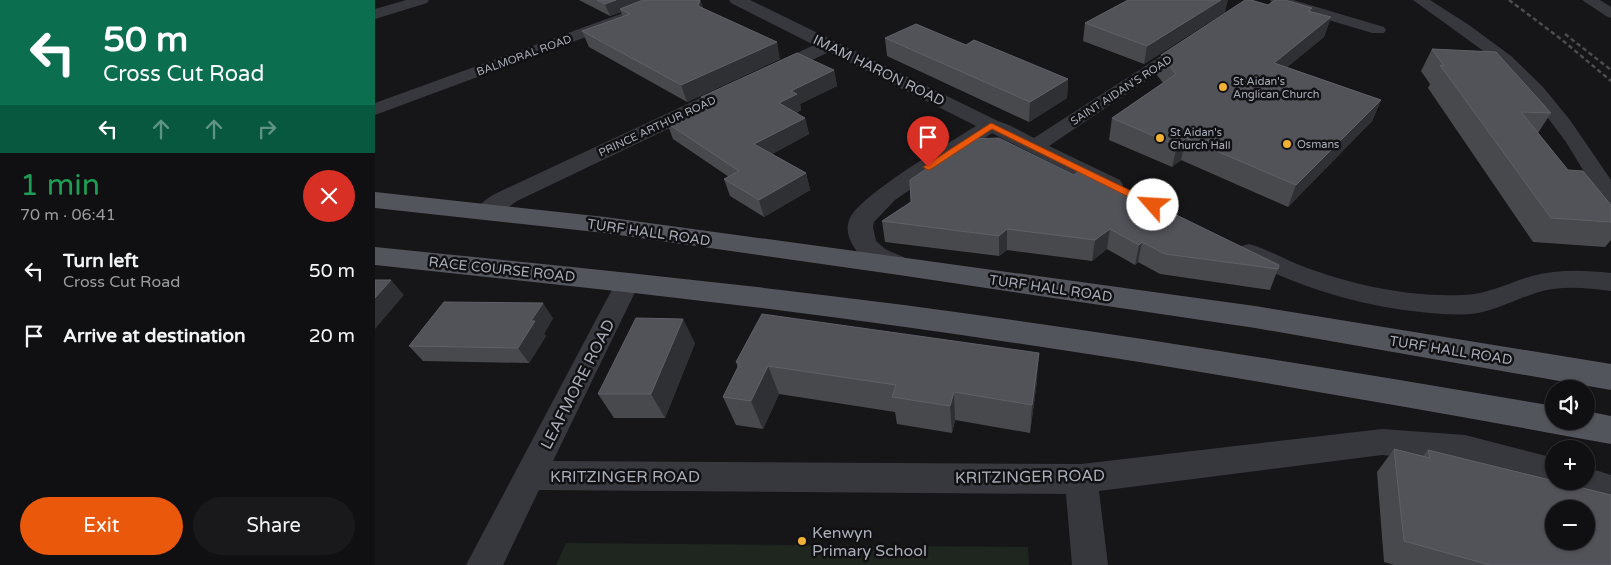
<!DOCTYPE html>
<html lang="en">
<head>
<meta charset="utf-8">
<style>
  body { margin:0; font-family:"Varela Round",sans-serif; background:#19191b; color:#f1f3f6; height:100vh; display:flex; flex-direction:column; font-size:19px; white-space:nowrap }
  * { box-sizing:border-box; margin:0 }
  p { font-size:16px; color:#9c9d9f }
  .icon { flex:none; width:28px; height:28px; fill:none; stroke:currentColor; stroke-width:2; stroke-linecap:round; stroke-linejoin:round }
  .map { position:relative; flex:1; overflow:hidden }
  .side { display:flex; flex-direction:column; background:#101012; width:375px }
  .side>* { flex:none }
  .top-card { background:#0b6e4f; color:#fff; overflow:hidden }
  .controls { position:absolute; left:1170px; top:380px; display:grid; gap:10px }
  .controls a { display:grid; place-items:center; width:50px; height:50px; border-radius:50%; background:#101012; box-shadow:0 1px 4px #0004,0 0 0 1px #303032; font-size:25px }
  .pin { position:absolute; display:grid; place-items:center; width:42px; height:42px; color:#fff; margin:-51px -21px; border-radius:50% 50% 50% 0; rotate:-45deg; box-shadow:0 0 5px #0007 }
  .pin .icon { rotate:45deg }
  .me { position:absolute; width:55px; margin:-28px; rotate:296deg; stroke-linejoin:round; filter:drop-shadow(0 0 4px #0008) }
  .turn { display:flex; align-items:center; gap:18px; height:105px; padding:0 20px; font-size:22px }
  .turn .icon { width:65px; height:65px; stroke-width:2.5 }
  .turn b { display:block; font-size:35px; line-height:42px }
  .lanes { display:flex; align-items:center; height:48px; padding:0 20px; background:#0003; justify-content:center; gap:25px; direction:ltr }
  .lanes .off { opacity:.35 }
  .round { display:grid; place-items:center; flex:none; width:52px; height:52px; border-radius:26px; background:#19191b }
  .head { display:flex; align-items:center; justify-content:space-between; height:85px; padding:0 20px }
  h1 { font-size:30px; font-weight:600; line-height:38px; color:#1e9e55 }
  .cta { display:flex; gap:10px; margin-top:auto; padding:10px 20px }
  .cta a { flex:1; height:58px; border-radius:30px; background:#ea580c; color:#fff; font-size:20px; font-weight:600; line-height:58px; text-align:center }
  .cta a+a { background:#19191b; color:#f1f3f6 }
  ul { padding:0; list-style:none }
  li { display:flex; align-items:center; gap:15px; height:65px; padding:0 20px }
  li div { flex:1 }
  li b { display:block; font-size:19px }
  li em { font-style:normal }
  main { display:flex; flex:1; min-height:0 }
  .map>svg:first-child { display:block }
  .green { fill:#1e261f }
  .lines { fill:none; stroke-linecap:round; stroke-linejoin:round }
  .minor { fill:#37383d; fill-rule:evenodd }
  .tertiary { fill:#37383d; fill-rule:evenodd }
  .primary { fill:#53555c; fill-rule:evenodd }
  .rail { stroke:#4a4c52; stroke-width:2.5; stroke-dasharray:4.5 3; stroke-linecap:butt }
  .wall { fill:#47494d }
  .shaded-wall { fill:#2f3033 }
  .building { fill:#525359; stroke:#5f6168; fill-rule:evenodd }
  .route { fill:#ea580c; stroke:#983908 }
  .poi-dot { fill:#f2b134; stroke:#111113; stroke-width:2 }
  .labels { text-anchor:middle; stroke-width:5; stroke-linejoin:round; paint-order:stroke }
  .far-street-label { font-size:11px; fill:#a8adb8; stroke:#111113 }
  .far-poi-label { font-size:11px; fill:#a8adb8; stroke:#111113; text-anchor:start }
  .street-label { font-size:14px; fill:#a8adb8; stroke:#111113 }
  .near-street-label { font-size:16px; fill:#a8adb8; stroke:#111113 }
  .near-poi-label { font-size:16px; fill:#a8adb8; stroke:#111113; text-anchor:start }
</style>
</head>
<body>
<main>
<section class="side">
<div class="top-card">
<div class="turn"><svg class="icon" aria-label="left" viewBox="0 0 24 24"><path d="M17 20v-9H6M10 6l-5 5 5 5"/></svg><div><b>50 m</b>Cross Cut Road</div></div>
<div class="lanes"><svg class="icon" aria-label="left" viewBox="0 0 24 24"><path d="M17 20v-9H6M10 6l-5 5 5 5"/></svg><svg class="icon off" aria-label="ahead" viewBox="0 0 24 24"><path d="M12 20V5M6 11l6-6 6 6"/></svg><svg class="icon off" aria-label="ahead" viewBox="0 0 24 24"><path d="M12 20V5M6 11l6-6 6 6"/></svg><svg class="icon off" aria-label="right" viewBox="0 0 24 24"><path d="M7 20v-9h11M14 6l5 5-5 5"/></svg></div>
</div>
<div class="head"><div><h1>1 min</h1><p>70 m · 06:41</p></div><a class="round" style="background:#d93025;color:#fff"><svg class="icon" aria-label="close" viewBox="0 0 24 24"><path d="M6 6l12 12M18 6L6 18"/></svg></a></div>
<ul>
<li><svg class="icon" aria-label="left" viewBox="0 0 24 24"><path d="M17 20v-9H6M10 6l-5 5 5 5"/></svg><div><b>Turn left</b><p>Cross Cut Road</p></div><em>50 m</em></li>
<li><svg class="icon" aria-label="arrive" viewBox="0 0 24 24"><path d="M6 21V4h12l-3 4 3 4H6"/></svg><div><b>Arrive at destination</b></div><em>20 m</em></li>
</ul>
<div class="cta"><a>Exit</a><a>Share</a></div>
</section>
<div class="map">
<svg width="1236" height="565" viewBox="0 0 1236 565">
  <rect width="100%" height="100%" fill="#161618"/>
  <path class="green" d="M191,543L653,547L654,565H181Z"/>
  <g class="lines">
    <path class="minor" d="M31,0H54L52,3L0,19V9Z
      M284,0H305L303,3L0,115V103Z
      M895,0H918L1009,27L1011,30L1009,33H997L897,3Z
      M1038,0H1055L1094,25L1136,56L1168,87L1195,120L1236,180V205L1228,203L1191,142L1155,94L1114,55Z
      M1207,0H1225L1236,7V18L1231,16Z
      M812,41L818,43L820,46L818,49L674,146L745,180L748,185L745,190L737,191L729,190L609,129L606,125L609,121C625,117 644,131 659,138L806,43Z
      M874,244C892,249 909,259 927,266C977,285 1033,297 1087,295C1112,295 1133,283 1157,276C1183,269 1209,270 1236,273V291C1213,288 1187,285 1164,292C1143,298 1125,309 1103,313C1084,316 1065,314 1046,312C983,306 923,286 866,258L862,252L866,246Z
      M253,273L262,276L265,282L178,461L706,464L1007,429L1090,435L1179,458V481H1191L1179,486L1090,463L1007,455L724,491L733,565H697L691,494L164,490L128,565H91L241,282L244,276Z
      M1211,467L1236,475V505L1198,491L1193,481H1211Z"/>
    <path class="tertiary" d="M354,0H375L623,121L627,125L623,129L520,200L499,222L498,227L501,241L510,249L533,259L537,266L533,273C519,277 500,269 488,258C478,248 468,233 475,218C488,193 574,143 601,126L454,52L142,201C129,209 121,221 104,217L101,211C107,201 115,196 126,191L439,45L356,3Z"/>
    <path class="primary" d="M0,192L230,217L524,257L880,306L1236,364V390L880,328L524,275L230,233L0,208Z
      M0,247C176,265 353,282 529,305C746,334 963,369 1179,406V421H1211V411L1236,416V444C1002,401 766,360 530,327C354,302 177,284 0,265Z"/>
    <path class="rail" d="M1134,0L1186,39L1236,81
      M1190,34L1236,70"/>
  </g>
  <path class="wall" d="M204,0H325L328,8L405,59L312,102L214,47L207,31L248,17L246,12L235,16Z
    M893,5L937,8L935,11L956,17L949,37L912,67L1006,100L997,121L913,207L806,160L797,167L734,140L737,118L788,83L782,75L786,55Z
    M850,12L769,64L708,41L710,23Z
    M510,38L591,45L693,79L692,98L654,122L512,56Z
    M1057,49L1176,113L1163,133L1193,170L1236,205V240L1230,247L1158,242L1053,88L1055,84L1046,71Z
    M459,70L462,86L425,104L426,110L421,113L430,118L434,134L397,154L431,173L435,190L389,217L355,196L349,179L354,177L298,139L292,123L329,106L326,97Z
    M699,175L903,269L895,290L785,274L763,262L760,265L732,249L717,261L632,250L624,256L510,242L507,221L536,202Z
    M178,318L169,334L171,336L154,363L48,361L34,346Z
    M320,343L290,418H239L223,394Z
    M361,362L662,381L655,433L580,420L577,433L522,424L520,412L404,394L388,429L361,425L348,397L363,368Z
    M1019,449L1048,456L1053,450L1236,565H1019L1009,562L1002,472Z"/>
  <path class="shaded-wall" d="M241,0H278L245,9L246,12L235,16L230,4Z
    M325,0L330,15L323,6Z
    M846,0H853L850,12L769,64L772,46Z
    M956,17L949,37L893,83L899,63Z
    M402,42L405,59L312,102L306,85Z
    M459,70L462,86L425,104L426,110L408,119L404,103L416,91Z
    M693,79L692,98L654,122L655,102Z
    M1006,100L997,121L913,207L921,185Z
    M430,118L434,134L384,161L379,144Z
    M811,138L806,160L797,167L802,146Z
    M431,173L435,190L389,217L384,200Z
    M632,229V250L624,256V236Z
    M735,229L732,249L717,261L720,240Z
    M767,242L763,262L760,265L764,245Z
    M16,280L29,295L0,329V298Z
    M168,303L178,318L169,334L171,336L154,363L143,348L156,321Z
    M308,319L320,343L290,418L276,394Z
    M664,353L662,381L655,433L657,405Z
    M393,366L404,394L388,429L376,401Z
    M579,392L580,420L577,433L575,406Z"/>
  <path class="building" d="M222,0H241L230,4Z
    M268,0H325L323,6L402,42L306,85L207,31L255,14L245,9Z
    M753,0H846L772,46L710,23Z
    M870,0H876L893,5L900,0H910L937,8L933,11L956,17L899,63L1006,100L921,185L811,138L802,146L737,118L801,74L786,55Z
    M541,24L591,45L599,40L693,79L655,102L510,38Z
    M1057,49L1121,52L1176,113L1146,112L1193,170L1208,171L1236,205V222L1176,218L1065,65L1069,66Z
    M422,53L459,70L416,91L422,94L404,103L430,118L379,144L431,173L384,200L349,179L364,171L292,123L337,102L326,97Z
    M624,138L699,175L707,169L904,265L903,269L790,254L767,242L764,245L735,229L720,240L632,229L624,236L507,221L536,202L535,180L595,139Z
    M0,280H16L0,298Z
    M69,302L168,303L156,321H160L143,348L34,346Z
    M387,314L664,353L657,405L579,392L575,406L517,397L521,385L393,366L376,401L348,397L365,363L361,362Z
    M261,318L308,319L276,394H223Z
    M1019,449L1055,458L1053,450L1236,495V565H1115L1029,541ZM1179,509H1211V541H1179Z"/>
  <path class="route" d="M616,123L781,203L783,205L778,208L774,207L617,129L556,169L553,170L548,167Z"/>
  <g class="poi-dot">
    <circle cx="848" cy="87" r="5"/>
    <circle cx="785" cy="138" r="5"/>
    <circle cx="912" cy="144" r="5"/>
    <circle cx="427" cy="541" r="5"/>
  </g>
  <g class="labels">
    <g class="far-street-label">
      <text transform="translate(149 55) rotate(-20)" y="4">BALMORAL ROAD</text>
      <text transform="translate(746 90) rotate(-33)" y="4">SAINT AIDAN'S ROAD</text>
      <text transform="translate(282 126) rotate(-25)" y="4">PRINCE ARTHUR ROAD</text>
    </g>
    <g class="far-poi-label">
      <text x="858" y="85">St Aidan's<tspan x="858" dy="13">Anglican Church</tspan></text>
      <text x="795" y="136">St Aidan's<tspan x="795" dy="13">Church Hall</tspan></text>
      <text x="922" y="148">Osmans</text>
    </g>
    <g class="street-label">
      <text transform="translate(504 70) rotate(26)" y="5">IMAM HARON ROAD</text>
      <text transform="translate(274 232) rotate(8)" y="5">TURF HALL ROAD</text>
      <text transform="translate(127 269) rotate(6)" y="5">RACE COURSE ROAD</text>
      <text transform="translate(676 288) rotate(8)" y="5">TURF HALL ROAD</text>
      <text transform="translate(1076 350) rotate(9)" y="5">TURF HALL ROAD</text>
    </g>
    <g class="near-street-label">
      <text transform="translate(202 384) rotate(-63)" y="6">LEAFMORE ROAD</text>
      <text x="250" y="482">KRITZINGER ROAD</text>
      <text transform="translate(655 476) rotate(-1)" y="6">KRITZINGER ROAD</text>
    </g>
    <g class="near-poi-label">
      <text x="437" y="538">Kenwyn<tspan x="437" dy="18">Primary School</tspan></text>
    </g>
  </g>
</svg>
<div class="controls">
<a><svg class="icon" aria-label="sound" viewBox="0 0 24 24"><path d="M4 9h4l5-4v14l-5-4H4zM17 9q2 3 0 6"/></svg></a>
<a>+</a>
<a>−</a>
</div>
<div class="pin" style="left:553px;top:167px;background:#d93025"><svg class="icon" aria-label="arrive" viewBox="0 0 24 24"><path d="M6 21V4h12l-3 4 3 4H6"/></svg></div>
<svg class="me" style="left:778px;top:205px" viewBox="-20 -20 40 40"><circle r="19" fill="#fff"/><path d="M0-13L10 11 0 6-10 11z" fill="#ea580c"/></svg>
</div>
</main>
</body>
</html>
